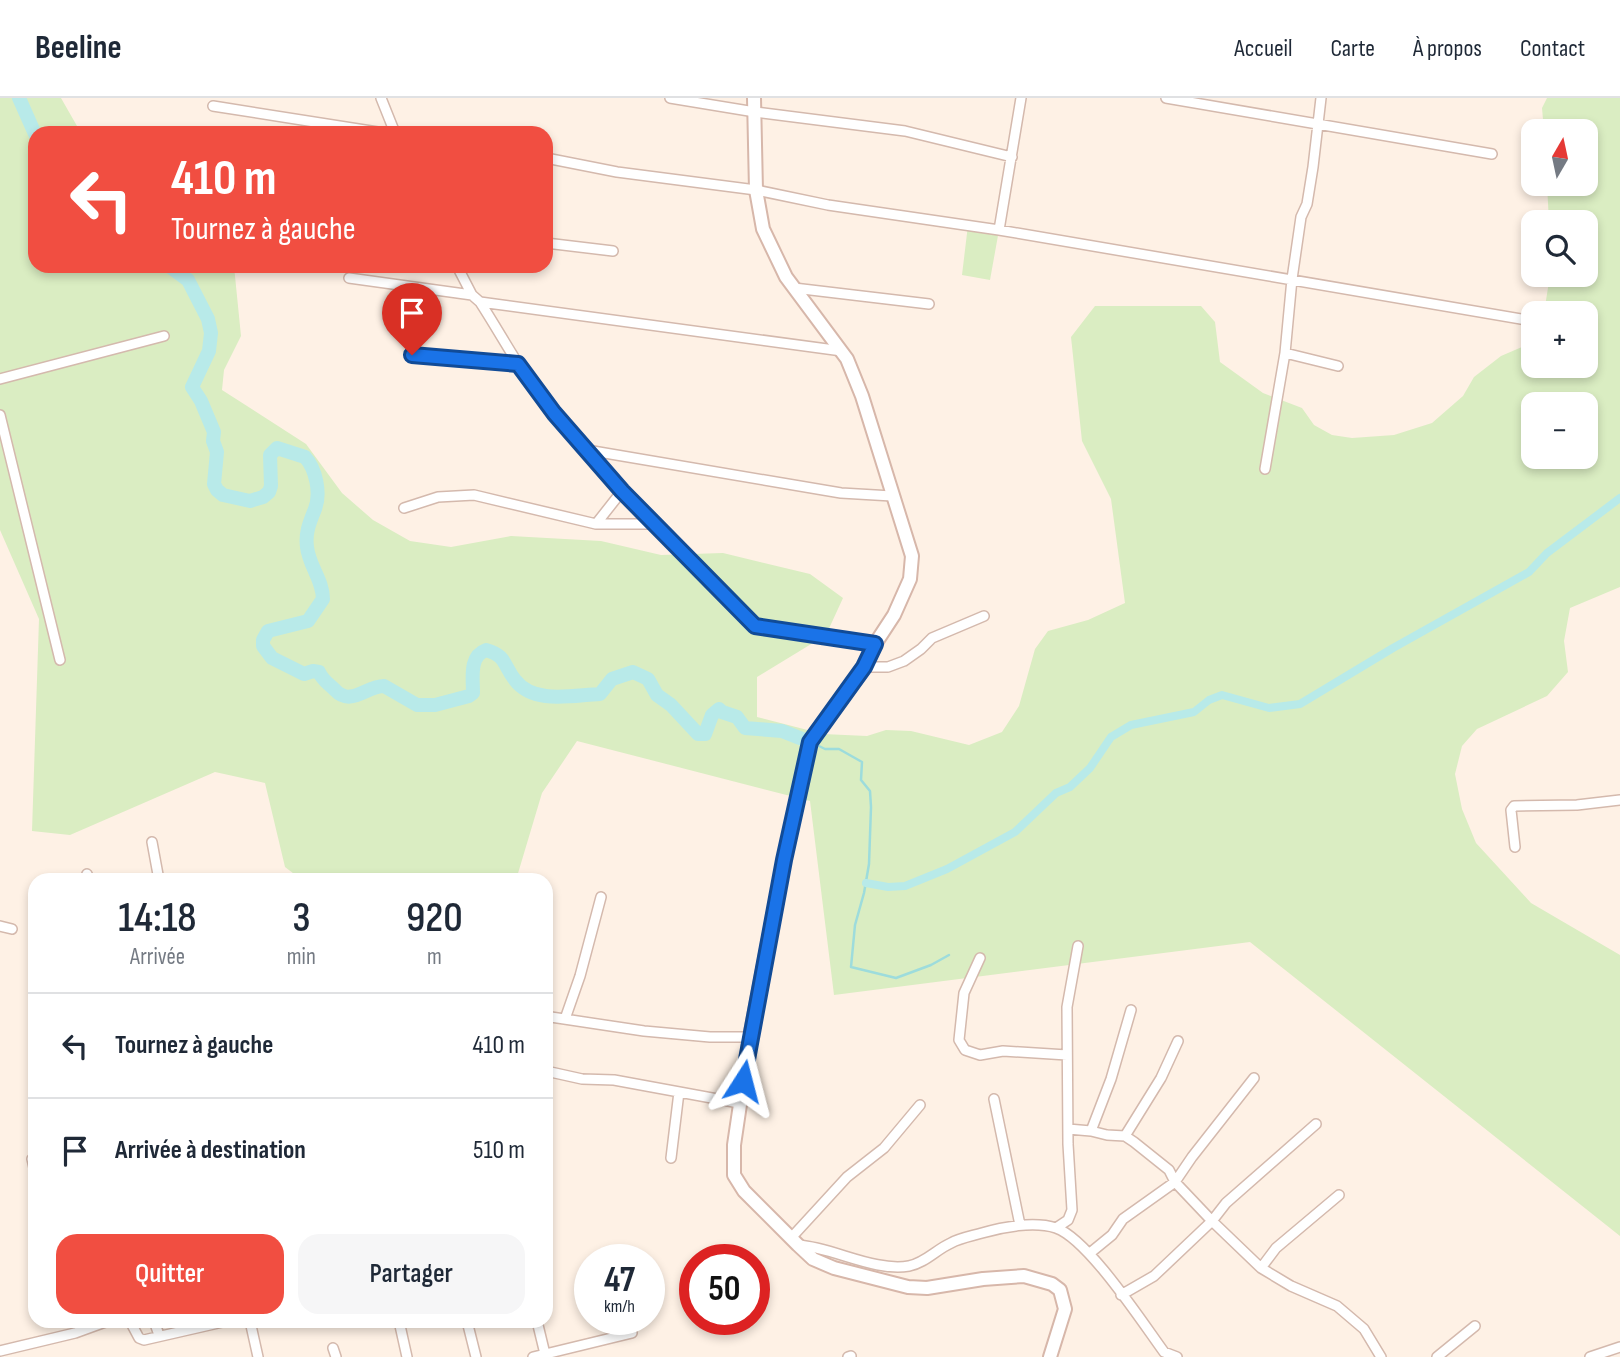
<!DOCTYPE html>
<html lang="fr">
<head>
<meta charset="utf-8">
<style>
  body { margin:0; font-family:"Sofia Sans Condensed",sans-serif; background:#f6f6f7; color:#1f2937; height:100vh; display:flex; flex-direction:column; font-size:26px; white-space:nowrap }
  * { box-sizing:border-box; margin:0 }
  p { font-size:23px; color:#747a83 }
  .icon { flex:none; width:38px; height:38px; fill:none; stroke:currentColor; stroke-width:2; stroke-linecap:round; stroke-linejoin:round }
  .map { position:relative; flex:1; overflow:hidden }
  .sheet { position:absolute; left:28px; top:775px; width:525px; height:455px; display:flex; flex-direction:column; background:#fff; border-radius:21px; box-shadow:0 4px 10px #0003 }
  .sheet>* { flex:none }
  .top-card { position:absolute; left:28px; top:28px; width:525px; height:147px; border-radius:21px; box-shadow:0 4px 10px #0003; background:#f14e41; color:#fff; overflow:hidden }
  .needle { width:46px; rotate:9deg }
  .buttons { position:absolute; left:1521px; top:21px; display:grid; gap:14px }
  .buttons a { display:grid; place-items:center; width:77px; height:77px; border-radius:14px; background:#fff; box-shadow:0 4px 10px #0003; font-size:35px }
  .speed { position:absolute; left:574px; top:1146px; display:flex; gap:14px; font-size:35px; font-weight:700; text-align:center }
  .speed>* { display:grid; place-content:center; width:91px; height:91px; border-radius:50%; background:#fff; box-shadow:0 4px 10px #0003; line-height:1 }
  .speed small { font-size:18px; font-weight:400 }
  .speed .limit { border:10px solid #d22; background:#fff; color:#111 }
  .pin { position:absolute; display:grid; place-items:center; width:60px; height:60px; color:#fff; margin:-72px -30px; border-radius:50% 50% 50% 0; rotate:-45deg; box-shadow:0 0 7px #0007 }
  .pin .icon { rotate:45deg }
  .me { position:absolute; width:77px; margin:-38px; rotate:9deg; stroke-linejoin:round; filter:drop-shadow(0 0 5px #0008) }
  .turn { display:flex; align-items:center; gap:24px; height:147px; padding:0 28px; font-size:32px }
  .turn .icon { width:91px; height:91px; stroke-width:2.5 }
  .turn b { display:block; font-size:49px; line-height:60px }
  .eta { display:flex; justify-content:space-evenly; align-items:center; height:119px; text-align:center }
  .eta b { font-size:42px; font-weight:600; line-height:49px }
  .primary-button { display:flex; gap:14px; margin-top:auto; padding:14px 28px }
  .primary-button a { flex:1; height:80px; border-radius:21px; background:#f14e41; color:#fff; font-size:28px; font-weight:600; line-height:80px; text-align:center }
  .primary-button a+a { background:#f6f6f7; color:#1f2937 }
  ul { padding:0; list-style:none }
  li { display:flex; align-items:center; gap:21px; height:105px; padding:0 28px; border-top:2px solid #e0e1e3 }
  li div { flex:1 }
  li b { display:block; font-size:26px }
  li em { font-style:normal }
  header { display:flex; align-items:center; gap:42px; box-sizing:border-box; height:98px; padding:0 35px; background:#fff; border-bottom:2px solid #e0e1e3 }
  header strong { font-size:33px }
  nav { display:flex; gap:38px; margin-inline-start:auto; font-size:24px }
  .map>svg:first-child { display:block }
  .green { fill:#daedc2; fill-rule:evenodd }
  .lines { fill:none; stroke-linecap:round; stroke-linejoin:round }
  .stream { stroke:#9ddcdc; stroke-width:2.5 }
  .canal { stroke:#b8eae9; stroke-width:8 }
  .river { stroke:#b8eae9; stroke-width:14 }
  .street-casing { stroke:#d4b9ad; stroke-width:12 }
  .secondary-casing { stroke:#d7b7aa; stroke-width:16 }
  .street { stroke:#fff; stroke-width:9 }
  .secondary { stroke:#fff; stroke-width:12 }
  .route-casing { stroke:#114b97; stroke-width:18 }
  .route { stroke:#1a73e8; stroke-width:12 }
</style>
</head>
<body>
<header>
<strong>Beeline</strong>
<nav><a>Accueil</a><a>Carte</a><a>À propos</a><a>Contact</a></nav>
</header>
<div class="map">
<svg width="1620" height="1259" viewBox="0 0 1620 1259">
  <rect width="100%" height="100%" fill="#fef1e5"/>
  <path class="green" d="M0,0H61L81,35H35V168H234L241,238L224,272L222,292L306,346L342,395L373,422L410,443L451,449L511,438L601,443L661,457L723,455L810,476L843,500L826,537L757,579V619L823,636L867,638L886,632L911,633L969,647L1002,634L1019,608L1035,551L1048,533L1088,522L1125,505L1111,401L1082,343L1071,239L1095,208H1201L1215,224L1220,264L1263,295L1302,310L1314,327L1332,337L1352,340L1394,337L1432,325L1463,298L1474,279L1501,258L1529,246L1533,241V268H1586V215H1544L1550,177H1586V124H1549L1547,86H1586V33H1544L1542,10L1547,0H1620V489L1570,510L1564,543L1568,574L1547,598L1477,631L1462,648L1455,676L1462,711L1476,745L1531,805L1620,857V1138L1250,844L834,897L810,703L577,643L542,695L516,782H302L285,769L265,685L215,674L70,737L32,733L39,521L0,432ZM1533,306H1586V359H1533Z
    M968,127L999,132L990,182L962,177Z"/>
  <g class="lines">
    <path class="stream" d="M815,646L825,651H839L862,664L861,682L870,693L871,709L869,766L864,795L855,827L851,869L896,880L931,867L949,857"/>
    <path class="canal" d="M866,785L888,789L905,788L947,771L1015,734L1056,695L1070,689L1090,670L1111,639L1131,627L1194,614L1209,602L1222,597L1269,610L1300,606L1393,550L1529,474L1547,455L1620,400"/>
    <path class="river" d="M19,0L35,36
      M169,168L188,182L208,221L211,235L209,253L192,289L201,303L214,334L213,343L217,354L214,386L217,392L223,397L250,403L263,399L269,394L271,388L270,357L277,350L305,359C316,371 321,395 315,411C310,424 305,434 307,449C309,468 323,482 323,501L308,523L268,533L263,542V548L272,560L304,576L313,573L319,574C323,583 328,585 335,592C351,609 366,588 384,588L417,607H435L469,598L473,595C473,580 469,558 486,552C507,558 503,567 515,582C534,607 573,597 600,596L612,581L633,574L648,581L657,597L671,607L698,636H705L712,617L719,611L722,614L737,619L745,630L782,633L810,644"/>
    <defs>
      <path id="street" d="M381,0L395,35
        M670,0L755,14L905,33L1012,59
        M1166,0L1492,56
        M213,8L384,35
        M546,60L617,74L756,92L828,107L999,132L1527,222
        M999,132L1021,0
        M546,145L613,153
        M457,168L472,197L480,204C504,241 525,282 554,316C613,386 679,451 742,517L755,528L875,546
        M349,180L472,197
        M794,190L929,206
        M480,204L842,253
        M1285,255L1338,268
        M412,256L518,266
        M0,281L164,238
        M0,317L60,562
        M587,352L841,395L892,398
        M1265,371L1285,255L1292,181L1301,119L1307,106L1313,69L1321,0
        M404,410L438,399L474,397L596,426H655
        M596,426L622,393
        M865,569H888L904,563L921,551L932,540L984,518
        M152,744L159,782
        M1515,749L1511,712L1514,708L1577,707L1620,702
        M87,776L89,782
        M0,828L12,831
        M980,860L964,895L959,942L965,952L980,957L1003,953L1067,957
        M546,921L551,919L644,933L710,939H750
        M565,921L580,878L601,799
        M546,973L582,981L614,982L739,1005
        M994,1001L1020,1127
        M1068,1031L1091,1033L1107,1037L1125,1038L1134,1044L1169,1072L1175,1084L1212,1123L1261,1170L1291,1188L1337,1208L1364,1231L1381,1259
        M1091,1033L1111,981L1131,912
        M1125,1038L1161,980L1178,943
        M671,1060L679,994
        M32,1061L35,1074
        M1056,1130L1068,1122L1072,1112L1068,1046L1067,909L1078,848
        M791,1140L847,1079L884,1050L920,1007
        M799,1147C834,1150 875,1174 909,1168C925,1165 937,1151 951,1145C960,1140 972,1138 982,1135C1002,1129 1034,1123 1056,1130C1088,1141 1142,1224 1164,1254L1177,1259
        M1090,1155L1112,1137L1123,1121L1175,1084L1192,1059L1254,980
        M1261,1170L1276,1150L1339,1097
        M1121,1197L1154,1178L1212,1123L1226,1105L1316,1026
        M125,1223L131,1225L139,1240L144,1242L227,1223
        M154,1223L159,1237
        M250,1223L258,1259
        M399,1223L407,1259
        M467,1223L476,1259
        M537,1223L545,1256
        M333,1250L336,1259
        M0,1253L75,1235L108,1223
        M533,1259L632,1235
        M848,1259L851,1258
        M1437,1259L1475,1228
        M1590,1259L1620,1249"/>
      <path id="secondary" d="M754,0L756,92L763,131L786,179L847,261L862,298L912,458L910,481L894,517L875,546L865,569L810,644L784,762L750,939L734,1047V1077L744,1093L798,1147L813,1161L834,1170L908,1189L927,1190L983,1181L1024,1178L1052,1186L1060,1192L1065,1211L1050,1259"/>
    </defs>
    <use href="#street" class="street-casing"/>
    <use href="#secondary" class="secondary-casing"/>
    <use href="#street" class="street"/>
    <use href="#secondary" class="secondary"/>
  </g>
  <g class="lines">
    <defs>
      <path id="route" d="M412,257L518,266L554,315L622,393L755,528L875,546L864,569L810,644L784,762L743,983"/>
    </defs>
    <use href="#route" class="route-casing"/>
    <use href="#route" class="route"/>
  </g>
</svg>
<div class="buttons">
<a><svg class="needle" viewBox="-14 -14 28 28"><path d="M0-13l5 13h-10z" fill="#e53935"/><path d="M0 13l5-13h-10z" fill="#747a83"/></svg></a>
<a><svg class="icon" aria-label="search" viewBox="0 0 24 24"><circle cx="10" cy="10" r="6"/><path d="M15 15l6 6"/></svg></a>
<a>+</a>
<a>−</a>
</div>
<div class="speed"><div>47<small>km/h</small></div><div class="limit">50</div></div>
<div class="pin" style="left:412px;top:257px;background:#d93025"><svg class="icon" aria-label="arrive" viewBox="0 0 24 24"><path d="M6 21V4h12l-3 4 3 4H6"/></svg></div>
<svg class="me" style="left:743px;top:983px" viewBox="-20 -20 40 40"><path d="M0-17L14 15 0 8-14 15z" fill="#1a73e8" stroke="#fff" stroke-width="4"/></svg>
<div class="top-card">
<div class="turn"><svg class="icon" aria-label="left" viewBox="0 0 24 24"><path d="M17 20v-9H6M10 6l-5 5 5 5"/></svg><div><b>410 m</b>Tournez à gauche</div></div>
</div>
<section class="sheet">
<div class="eta">
<div><b>14:18</b><p>Arrivée</p></div>
<div><b>3</b><p>min</p></div>
<div><b>920</b><p>m</p></div>
</div>
<ul>
<li><svg class="icon" aria-label="left" viewBox="0 0 24 24"><path d="M17 20v-9H6M10 6l-5 5 5 5"/></svg><div><b>Tournez à gauche</b></div><em>410 m</em></li>
<li><svg class="icon" aria-label="arrive" viewBox="0 0 24 24"><path d="M6 21V4h12l-3 4 3 4H6"/></svg><div><b>Arrivée à destination</b></div><em>510 m</em></li>
</ul>
<div class="primary-button"><a>Quitter</a><a>Partager</a></div>
</section>
</div>
</body>
</html>
